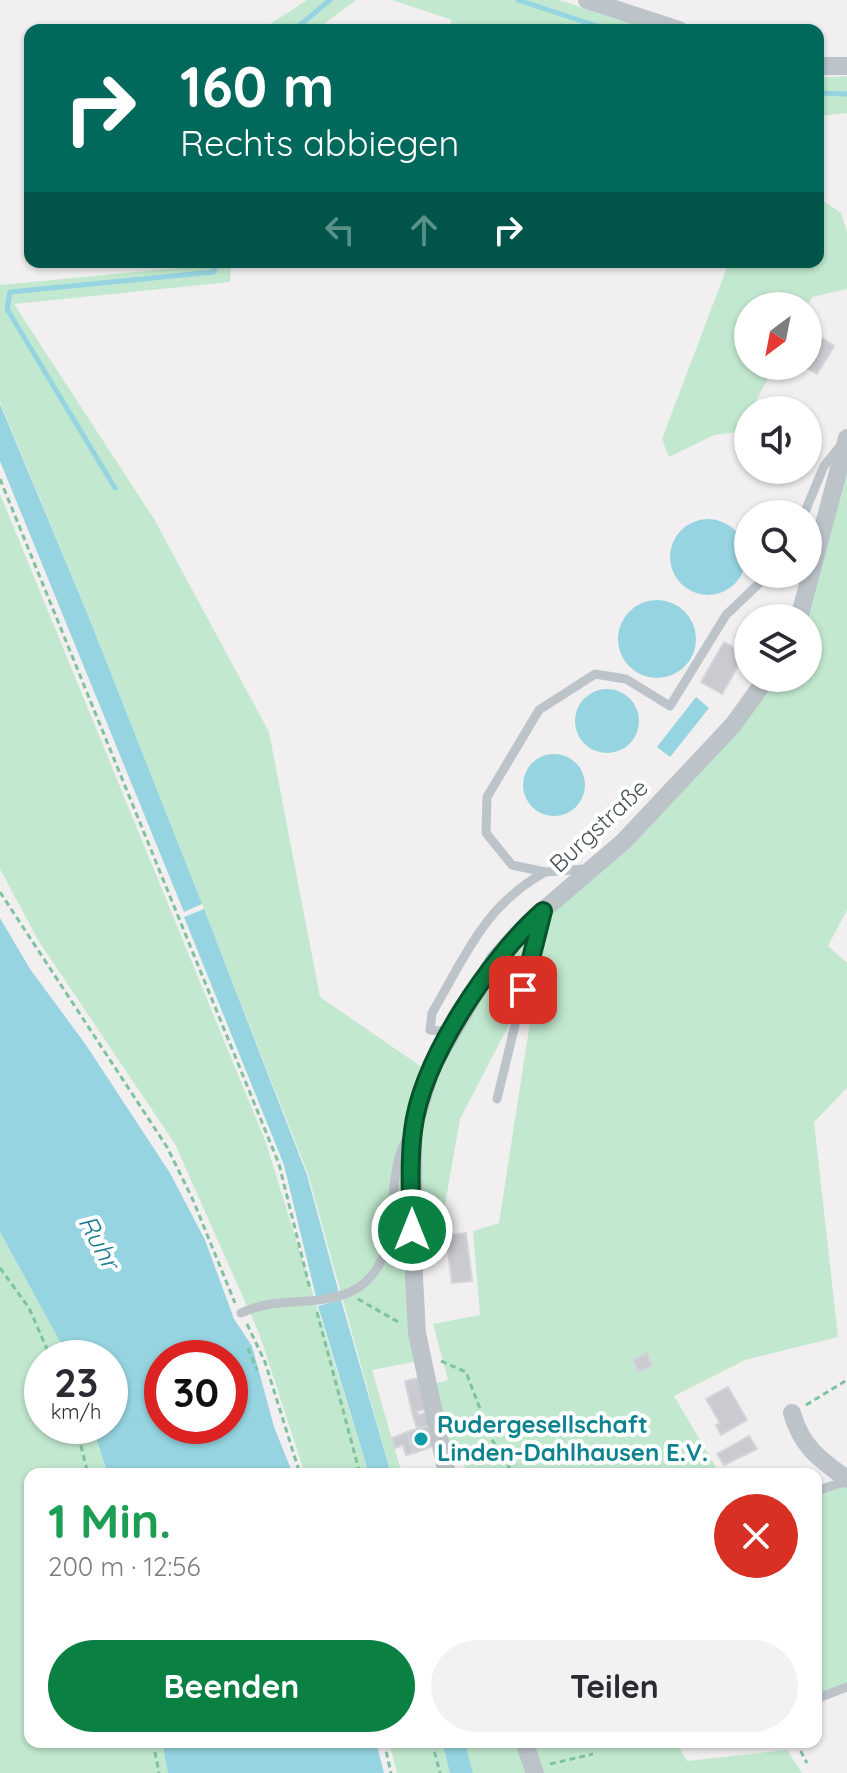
<!DOCTYPE html>
<html lang="de">
<head>
<meta charset="utf-8">
<style>
  body { margin:0; font-family:Quicksand,sans-serif; background:#f2f2f3; color:#2b2b33; height:100vh; display:flex; flex-direction:column; font-size:30px; white-space:nowrap }
  * { box-sizing:border-box; margin:0 }
  p { font-size:26px; color:#7c7c81 }
  .icon { flex:none; width:44px; height:44px; fill:none; stroke:currentColor; stroke-width:2; stroke-linecap:round; stroke-linejoin:round }
  .map { position:relative; flex:1; overflow:hidden }
  .side { position:absolute; left:24px; top:1468px; width:798px; height:280px; display:flex; flex-direction:column; background:#fff; border-radius:16px; box-shadow:0 2px 6px #0004 }
  .side>* { flex:none }
  .hud { position:absolute; left:24px; top:24px; width:800px; height:244px; border-radius:16px; box-shadow:0 2px 6px #0004; background:#00695c; color:#fff; overflow:hidden }
  .needle { width:52px; rotate:212deg }
  .buttons { position:absolute; left:734px; top:292px; display:grid; gap:16px }
  .buttons a { display:grid; place-items:center; width:88px; height:88px; border-radius:50%; background:#fff; box-shadow:0 2px 6px #0004; font-size:40px }
  .speed { position:absolute; left:24px; top:1340px; display:flex; gap:16px; font-size:40px; font-weight:700; text-align:center }
  .speed>* { display:grid; place-content:center; width:104px; height:104px; border-radius:50%; background:#fff; box-shadow:0 2px 6px #0004; line-height:1 }
  .speed small { font-size:20px; font-weight:400 }
  .speed .limit { border:12px solid #d22; background:#fff; color:#111 }
  .pin { position:absolute; display:grid; place-items:center; width:68px; height:68px; color:#fff; margin:-34px; border-radius:16px; box-shadow:0 4px 12px #0006 }
  .me { position:absolute; width:88px; margin:-44px; rotate:0deg; stroke-linejoin:round; filter:drop-shadow(0 0 6px #0008) }
  .turn { display:flex; align-items:center; gap:28px; height:168px; padding:0 24px; font-size:36px }
  .turn .icon { width:104px; height:104px; stroke-width:2.5 }
  .turn b { display:block; font-size:56px; line-height:68px }
  .lanes { display:flex; align-items:center; height:76px; padding:0 24px; background:#0003; justify-content:center; gap:40px; direction:ltr }
  .lanes .off { opacity:.35 }
  .round { display:grid; place-items:center; flex:none; width:84px; height:84px; border-radius:42px; background:#f2f2f3 }
  .summary { display:flex; align-items:center; justify-content:space-between; height:136px; padding:0 24px }
  h1 { font-size:48px; font-weight:800; line-height:60px; color:#1e9e55 }
  .action { display:flex; gap:16px; margin-top:auto; padding:16px 24px }
  .action a { flex:1; height:92px; border-radius:48px; background:#0b8043; color:#fff; font-size:32px; font-weight:800; line-height:92px; text-align:center }
  .action a+a { background:#f2f2f3; color:#2b2b33 }
  .map>svg:first-child { display:block }
  .green { fill:#c2e9cf }
  .water { fill:#95d4e0; fill-rule:evenodd }
  .lines { fill:none; stroke-linecap:round; stroke-linejoin:round }
  .stream { stroke:#95d4e0; stroke-width:5 }
  .building { fill:#c9cbd0; stroke:#d3d5d9; stroke-width:2 }
  .path { stroke:#7fc29e; stroke-width:3; stroke-dasharray:6 4; stroke-linecap:butt }
  .lane { stroke:#bcc3c9; stroke-width:9 }
  .street { stroke:#bcc3c9; stroke-width:18 }
  .route-casing { stroke:#07532c; stroke-width:20 }
  .route { stroke:#0b8043; stroke-width:14 }
  .culture-dot { fill:#0f9aa8; stroke:#fff; stroke-width:3 }
  .labels { text-anchor:middle; stroke-width:8; stroke-linejoin:round; paint-order:stroke }
  .street-label { font-size:24px; fill:#495259; stroke:#fff }
  .culture-label { font-size:24px; font-weight:bold; fill:#0d838f; stroke:#fff; text-anchor:start }
  .water-label { font-size:26px; font-style:italic; fill:#1d7d90; stroke:#fff }
</style>
</head>
<body>
<div class="map">
<svg width="847" height="1773" viewBox="0 0 847 1773">
  <rect width="100%" height="100%" fill="#f1efef"/>
  <path class="green" d="M307,0H356L316,30H261Z
    M392,0H559L651,30H547L539,27L448,30L452,20Z
    M847,76V113L818,116V78Z
    M825,202L841,213L847,232V289L812,297L807,306H748V366H775L739,432L714,435L669,457L662,439L729,262H818V204Z
    M199,262H231L230,282L14,304L154,519L269,732L320,997L426,1070L484,978L775,678H808V618L847,466V910L828,946L847,963V1088L814,1122L838,1337L745,1360L674,1396L720,1474H467L462,1457L451,1459L434,1384L448,1380L433,1324L480,1315L473,1231L499,1223L531,1016L514,1015L460,1119L444,1210L417,1212L418,1361L372,1370L402,1474H391L308,1174L89,617L0,402V285L198,266Z
    M0,494L266,1143L369,1474H305L259,1333L175,1144L38,940L0,869Z
    M0,1232L69,1358H42V1426H92L108,1474H30V1742H162L168,1773H0Z
    M847,1476V1684L816,1696V1486Z
    M389,1742H442L450,1773H397Z
    M465,1742H676L687,1761L787,1750L802,1773H473Z"/>
  <path class="water" d="M0,404L88,615L202,904L184,912L0,461Z
    M670 557a38 38 0 1 1 76 0a38 38 0 1 1-76 0Z
    M618 639a39 39 0 1 1 78 0a39 39 0 1 1-78 0Z
    M575 721a32 32 0 1 1 64 0a32 32 0 1 1-64 0Z
    M696,697L709,708L670,757L657,747Z
    M523 785a31 31 0 1 1 62 0a31 31 0 1 1-62 0Z
    M204,909L307,1175L339,1293L316,1297L284,1165L184,917Z
    M0,918L30,969L86,1045L170,1173L205,1240L234,1319L252,1346L274,1427L293,1474H108L92,1426H110V1358H69L0,1232ZM162,1358H230V1426H162Z
    M341,1300L391,1474H369L318,1306Z
    M162,1742H376L384,1773H168Z
    M442,1742H465L473,1773H450Z"/>
  <g class="lines">
    <path class="stream" d="M518,0L609,30
      M294,30L330,0
      M818,93L847,94
      M115,488L7,309L10,292L214,272L215,262"/>
  </g>
  <path class="building" d="M815,333L834,346L817,374L803,366H808V344Z
    M724,642L745,654L722,694L701,682Z
    M466,1233L472,1281L452,1283L446,1235Z
    M647,1353L652,1366L638,1372L633,1360Z
    M420,1378L427,1409L412,1412L405,1381Z
    M728,1387L747,1420L721,1435L716,1425L720,1423L706,1399Z
    M417,1411L418,1415L426,1413L430,1425L417,1429L412,1412Z
    M430,1425L428,1427L434,1446L414,1453L407,1432Z
    M407,1432L414,1453L406,1455L403,1445L395,1448L392,1438Z
    M749,1436L757,1449L724,1465L717,1454Z"/>
  <g class="lines">
    <path class="path" d="M0,479L279,1164L310,1289
      M0,892L167,1147L193,1200L235,1303
      M0,1268L29,1308L51,1358
      M358,1299L400,1323
      M317,1312L360,1474
      M247,1324L265,1362L300,1474
      M248,1348L257,1370
      M441,1361L466,1372L491,1438L513,1474
      M806,1405L847,1380
      M76,1426L88,1474
      M153,1742L159,1773
      M384,1742L391,1773
      M432,1742L440,1773
      M796,1742L807,1763
      M550,1764L593,1754"/>
    <path class="lane" d="M804,514L824,466L840,446
      M585,869L545,872L512,865L486,833L487,797L539,710L595,674L626,679L670,706L726,615L769,574
      M452,1032L430,1030L432,1013C466,955 484,906 545,872
      M497,1099L542,914
      M241,1313C279,1295 312,1308 350,1292C410,1265 379,1180 409,1135
      M816,1491L847,1481
      M816,1699L847,1687"/>
    <path class="street" d="M587,0L679,30
      M818,66H847
      M799,618L847,438
      M792,1413C801,1446 820,1460 847,1479
      M447,1474L417,1333L414,1277L413,1129L432,1067L495,959L525,926L624,841L733,725L767,678
      M524,1742L535,1773"/>
  </g>
  <g class="lines">
    <defs>
      <path id="route" d="M412,1230C411,1198 409,1163 413,1131C421,1060 490,958 543,911L523,990"/>
    </defs>
    <use href="#route" class="route-casing"/>
    <use href="#route" class="route"/>
  </g>
  <circle class="culture-dot" cx="421" cy="1439" r="8"/>
  <g class="labels">
    <g class="street-label">
      <text transform="translate(599 826) rotate(-43)" y="8">Burgstraße</text>
    </g>
    <g class="culture-label">
      <text x="437" y="1433">Rudergesellschaft<tspan x="437" dy="28">Linden-Dahlhausen E.V.</tspan></text>
    </g>
    <g class="water-label">
      <text transform="translate(99 1242) rotate(62)" y="9">Ruhr</text>
    </g>
  </g>
</svg>
<div class="buttons">
<a><svg class="needle" viewBox="-14 -14 28 28"><path d="M0-13l5 13h-10z" fill="#e53935"/><path d="M0 13l5-13h-10z" fill="#7c7c81"/></svg></a>
<a><svg class="icon" aria-label="sound" viewBox="0 0 24 24"><path d="M4 9h4l5-4v14l-5-4H4zM17 9q2 3 0 6"/></svg></a>
<a><svg class="icon" aria-label="search" viewBox="0 0 24 24"><circle cx="10" cy="10" r="6"/><path d="M15 15l6 6"/></svg></a>
<a><svg class="icon" aria-label="layers" viewBox="0 0 24 24"><path d="M12 4l9 5-9 5-9-5zM3 14l9 5 9-5"/></svg></a>
</div>
<div class="speed"><div>23<small>km/h</small></div><div class="limit">30</div></div>
<div class="pin" style="left:523px;top:990px;background:#d93025"><svg class="icon" aria-label="arrive" viewBox="0 0 24 24"><path d="M6 21V4h12l-3 4 3 4H6"/></svg></div>
<svg class="me" style="left:412px;top:1230px" viewBox="-20 -20 40 40"><circle r="17" fill="#0b8043" stroke="#fff" stroke-width="3"/><path d="M0-11L8 9 0 5-8 9z" fill="#fff"/></svg>
<div class="hud">
<div class="turn"><svg class="icon" aria-label="right" viewBox="0 0 24 24"><path d="M7 20v-9h11M14 6l5 5-5 5"/></svg><div><b>160 m</b>Rechts abbiegen</div></div>
<div class="lanes"><svg class="icon off" aria-label="left" viewBox="0 0 24 24"><path d="M17 20v-9H6M10 6l-5 5 5 5"/></svg><svg class="icon off" aria-label="ahead" viewBox="0 0 24 24"><path d="M12 20V5M6 11l6-6 6 6"/></svg><svg class="icon" aria-label="right" viewBox="0 0 24 24"><path d="M7 20v-9h11M14 6l5 5-5 5"/></svg></div>
</div>
<section class="side">
<div class="summary"><div><h1>1 Min.</h1><p>200 m · 12:56</p></div><a class="round" style="background:#d93025;color:#fff"><svg class="icon" aria-label="close" viewBox="0 0 24 24"><path d="M6 6l12 12M18 6L6 18"/></svg></a></div>
<div class="action"><a>Beenden</a><a>Teilen</a></div>
</section>
</div>
</body>
</html>
